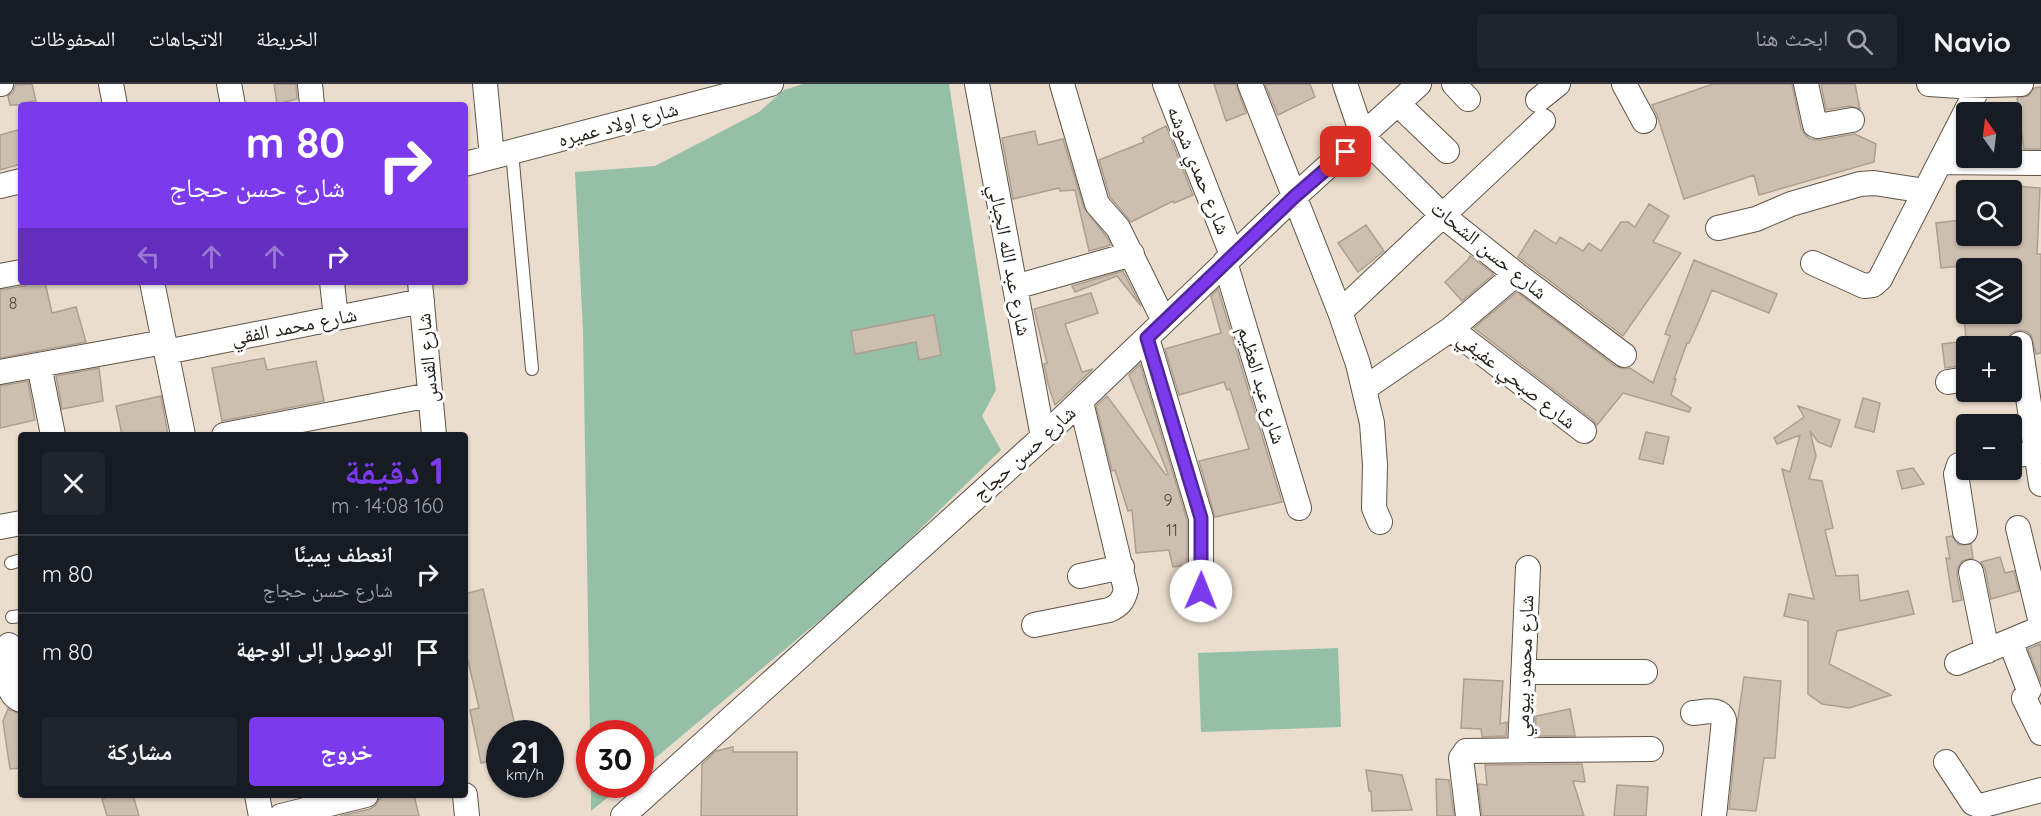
<!DOCTYPE html>
<html lang="ar">
<head>
<meta charset="utf-8">
<style>
  body { margin:0; font-family:Quicksand,"Noto Naskh Arabic",sans-serif; background:#20242c; color:#f1f3f6; direction:rtl; height:100vh; display:flex; flex-direction:column; font-size:22px; white-space:nowrap }
  * { box-sizing:border-box; margin:0 }
  p { font-size:20px; color:#9ea1a6 }
  .icon { flex:none; width:33px; height:33px; fill:none; stroke:currentColor; stroke-width:2; stroke-linecap:round; stroke-linejoin:round }
  .map { position:relative; flex:1; overflow:hidden; direction:ltr }
  .side { position:absolute; left:18px; top:348px; width:450px; height:366px; display:flex; flex-direction:column; background:#171b24; border-radius:6px; box-shadow:0 2px 4px #0004; direction:rtl }
  .side>* { flex:none }
  .top-card { position:absolute; left:18px; top:18px; width:450px; height:183px; border-radius:6px; box-shadow:0 2px 4px #0004; direction:rtl; background:#7c3aed; color:#fff; overflow:hidden }
  .needle { width:39px; rotate:346deg }
  .fabs { position:absolute; left:1956px; top:18px; display:grid; gap:12px }
  .fabs a { display:grid; place-items:center; width:66px; height:66px; border-radius:6px; background:#171b24; box-shadow:0 2px 4px #0004; font-size:30px }
  .speed { position:absolute; left:486px; top:636px; display:flex; gap:12px; font-size:30px; font-weight:700; text-align:center }
  .speed>* { display:grid; place-content:center; width:78px; height:78px; border-radius:50%; background:#171b24; box-shadow:0 2px 4px #0004; line-height:1 }
  .speed small { font-size:15px; font-weight:400 }
  .speed .limit { border:9px solid #d22; background:#fff; color:#111 }
  .pin { position:absolute; display:grid; place-items:center; width:51px; height:51px; color:#fff; margin:-26px; border-radius:12px; box-shadow:0 3px 9px #0006 }
  .me { position:absolute; width:66px; margin:-33px; rotate:1deg; stroke-linejoin:round; filter:drop-shadow(0 0 4px #0008) }
  .turn { display:flex; align-items:center; gap:21px; height:126px; padding:0 24px; font-size:27px }
  .turn .icon { width:78px; height:78px; stroke-width:2.5 }
  .turn b { display:block; font-size:42px; line-height:51px }
  .lanes { display:flex; align-items:center; height:57px; padding:0 24px; background:#0003; justify-content:center; gap:30px; direction:ltr }
  .lanes .off { opacity:.35 }
  .round { display:grid; place-items:center; flex:none; width:63px; height:63px; border-radius:6px; background:#20242c }
  .summary { display:flex; align-items:center; justify-content:space-between; height:102px; padding:0 24px }
  h1 { font-size:36px; font-weight:700; line-height:45px; color:#7c3aed }
  .action { display:flex; gap:12px; margin-top:auto; padding:12px 24px }
  .action a { flex:1; height:69px; border-radius:6px; background:#7c3aed; color:#fff; font-size:24px; font-weight:700; line-height:69px; text-align:center }
  .action a+a { background:#20242c; color:#f1f3f6 }
  ul { padding:0; list-style:none }
  li { display:flex; align-items:center; gap:18px; height:78px; padding:0 24px; border-top:2px solid #363941 }
  li div { flex:1 }
  li b { display:block; font-size:22px }
  li em { font-style:normal }
  header { display:flex; align-items:center; gap:36px; box-sizing:border-box; height:84px; padding:0 30px; background:#171b24; border-bottom:2px solid #363941 }
  header strong { font-size:28px }
  nav { display:flex; gap:33px; margin-inline-start:auto; font-size:21px }
  .search { width:420px; height:54px; background:#20242c; display:flex; align-items:center; gap:15px; box-sizing:border-box; padding:0 21px; border-radius:6px; color:#9ea1a6; font-size:22px }
  .map>svg:first-child { display:block }
  .green { fill:#95bfa6 }
  .building { fill:#ccbfb0; stroke:#ac9f91; stroke-width:1.5 }
  .lines { fill:none; stroke-linecap:round; stroke-linejoin:round }
  .service-casing { stroke:#605548; stroke-width:14 }
  .minor-casing { stroke:#605548; stroke-width:26 }
  .service { stroke:#fff; stroke-width:12 }
  .minor { stroke:#fff; stroke-width:24 }
  .route-casing { stroke:#51269a; stroke-width:15 }
  .route { stroke:#7c3aed; stroke-width:10 }
  .labels { text-anchor:middle; stroke-width:6; stroke-linejoin:round; paint-order:stroke }
  .number-label { font-size:16px; fill:#504841 }
  .street-label { font-size:20px; fill:#26211c; stroke:#fff }
</style>
</head>
<body>
<header>
<strong>Navio</strong>
<div class="search"><svg class="icon" aria-label="search" viewBox="0 0 24 24"><circle cx="10" cy="10" r="6"/><path d="M15 15l6 6"/></svg>ابحث هنا</div>
<nav><a>الخريطة</a><a>الاتجاهات</a><a>المحفوظات</a></nav>
</header>
<div class="map">
<svg width="2041" height="732" viewBox="0 0 2041 732">
  <rect width="100%" height="100%" fill="#eaddcd"/>
  <path class="green" d="M803,0H949L996,306L982,332L1001,366L870,494L641,686L640,650L590,649L583,247L575,88L655,82L759,28L784,6Z
    M1338,564L1341,643L1201,648L1198,569Z
    M591,700H623V701L591,727Z"/>
  <path class="building" d="M32,0L36,17L28,18L29,21H10L8,12L13,8L15,1Z
    M274,0H296L297,15L277,20Z
    M1214,0H1236L1246,29L1226,37Z
    M1265,0H1310L1315,13L1278,31Z
    M1713,0H1792L1801,44L1805,51L1810,55L1820,56L1855,50L1876,60L1874,78L1759,111L1754,91L1684,115L1657,31L1652,21Z
    M1821,0H1855L1860,25L1850,22L1826,26Z
    M2041,3V65H2024L2017,14L2028,12L2034,4Z
    M1166,42L1193,111L1174,119L1173,117L1131,138L1110,113L1099,76L1144,58L1142,54Z
    M21,45V80L0,86V51Z
    M1035,47L1038,61L1063,55L1084,124L1106,152L1111,161L1089,167L1075,106L1060,107L1059,104L1013,115L1002,54Z
    M2012,102L2040,104L2037,170H2041V269L2036,270L2031,251L2026,247L2018,246L2011,249L2007,255L2006,262H1967L1966,260V281L1945,284L1942,260L1966,257L1964,230H2012V184H1961V182L1941,184L1936,139L1961,136L1962,152H2012Z
    M1649,120L1669,132L1653,158L1681,169L1623,252L1518,173L1535,146L1556,160L1560,153L1583,167L1589,159L1601,167L1621,138H1628L1635,143Z
    M1366,141L1384,167L1358,188L1338,159Z
    M1470,172L1494,190L1462,217L1445,198L1468,176Z
    M1694,176L1777,210L1769,229L1712,206L1700,235L1689,259H1687L1674,295H1676L1671,311L1691,324L1689,328L1623,309L1597,341L1593,336L1474,244L1517,208L1615,282L1623,285L1630,284L1653,299L1670,252L1665,250Z
    M1123,187L1141,222L1117,192L1075,208L1072,202Z
    M31,198H45L52,229L76,223L86,258L0,274V206L24,202Z
    M1218,205L1282,418L1215,433L1199,377L1249,365L1230,305L1227,306L1224,298L1179,311L1165,265L1221,249L1211,212Z
    M1091,209L1098,229L1065,240L1082,288L1093,285L1055,321L1048,300L1044,280L1047,279L1034,225Z
    M934,231L941,271L919,276L916,258L855,270L851,247Z
    M264,274L267,286L316,277L324,317L222,337L212,284Z
    M1140,280L1187,436V481L1173,483L1169,466L1136,469L1132,426L1128,427L1115,386L1112,387L1096,322L1107,312L1166,391L1168,390L1129,291Z
    M99,284L103,317L62,325L56,292Z
    M28,297L35,336L0,344V302Z
    M161,312L168,351H122L116,322Z
    M1863,314L1880,319L1874,348L1855,343Z
    M1798,322L1840,336L1831,363L1818,358L1810,347L1816,372L1809,395L1822,397L1833,444L1825,446L1836,492L1858,491L1860,517L1908,507L1914,530L1837,547L1829,580L1891,611L1849,624L1822,620L1808,610V537L1784,532L1789,510L1814,515L1782,385L1790,388L1800,351L1777,360L1774,354L1804,333Z
    M1646,348L1669,353L1663,380L1639,375Z
    M1913,384L1924,400L1902,405L1897,387Z
    M1952,452L1959,461L1971,460L1973,474L1962,477L1958,483L1957,491L1962,516L1953,518L1946,474L1950,475L1946,453Z
    M2000,473L2005,489L2014,487L2019,507L1991,515L1985,485L1981,478Z
    M483,505L517,650H500V675L481,679L470,626L479,624L465,564V510Z
    M2040,560L2041,564V598L2028,565Z
    M1744,593L1781,597L1775,674H1764L1756,727L1729,725L1738,634Z
    M1464,595L1503,597L1500,640L1507,638L1506,652L1482,653L1481,645L1461,644Z
    M8,625L21,630V684L10,685L3,637Z
    M1570,625L1575,652H1535L1536,632Z
    M733,663V668H797V732H701L702,680L716,667Z
    M1582,680L1585,698L1573,697L1584,732H1482L1478,700L1487,701L1485,681Z
    M1366,686L1402,691L1412,726L1372,727L1371,707H1369Z
    M1436,695L1449,696L1454,732H1437Z
    M1617,701L1648,703L1646,732H1614Z
    M114,711H133L139,732H107L102,715Z
    M393,711H414L419,732H340L370,725L376,721L380,714Z"/>
  <g class="lines">
    <defs>
      <path id="service" d="M512,68L532,285
        M11,479L21,476
        M12,533L21,532"/>
      <path id="minor" d="M0,0H1
        M111,0L115,21
        M229,0L233,21
        M310,0L312,21
        M485,0L492,73
        M977,0L1043,353
        M1062,0L1097,120L1118,144L1164,237
        M1165,0L1232,171
        M1250,0L1340,228L1358,280L1372,339L1375,381L1374,424L1380,438
        M1345,0L1363,53L1443,132L1516,190L1624,271
        M1454,0L1468,15
        M1624,0L1644,37
        M1806,0L1815,41L1818,42L1852,36
        M1929,0L1959,2L2021,0
        M1538,16L1558,0
        M1398,20L1447,67
        M1940,78L2041,79
        M465,80L771,0
        M0,102L21,97
        M1718,144L1756,135L1791,120L1860,100L1874,99L1925,107
        M1225,178L1299,424
        M1813,179L1864,202L1873,201L1880,195L1979,2
        M0,192L21,188
        M152,198L183,351
        M332,198L336,234
        M420,198L434,351
        M1015,203L1132,170
        M1340,228L1543,37
        M1451,245L1584,347
        M1147,254L1201,434V506
        M2020,260L2041,400
        M166,268L422,217
        M39,281L53,351
        M0,288L164,258
        M1948,298L1966,295
        M1365,304L1451,245L1516,190
        M224,351L430,311
        M2012,372L2036,368
        M0,443L21,439
        M2018,444L2041,539
        M1965,448L1956,390L1959,381L1966,380
        M1971,488L1987,567
        M1080,492L1122,483
        M1034,541L1109,526C1119,522 1123,517 1126,506L1081,318
        M2010,557L2029,606
        M9,561C11,577 1,609 21,616
        M1957,579L2041,544
        M1524,588H1645
        M2024,614L2041,649
        M1693,629C1704,628 1720,623 1724,636L1714,732
        M1520,666L1528,484
        M1946,678L1973,719L1980,722L2041,706
        M257,711L261,732
        M465,711L467,732
        M281,732L366,711
        M623,732L1043,353L1294,113L1419,0
        M1468,732L1461,674L1466,667L1651,665"/>
    </defs>
    <use href="#service" class="service-casing"/>
    <use href="#minor" class="minor-casing"/>
    <use href="#service" class="service"/>
    <use href="#minor" class="minor"/>
  </g>
  <g class="lines">
    <defs>
      <path id="route" d="M1201,507V434L1147,254L1294,113L1346,68"/>
    </defs>
    <use href="#route" class="route-casing"/>
    <use href="#route" class="route"/>
  </g>
  <g class="labels">
    <g class="number-label">
      <text x="13" y="225">8</text>
      <text x="1168" y="422">9</text>
      <text x="1172" y="452">11</text>
    </g>
    <g class="street-label">
      <text transform="translate(618 40) rotate(-15)" y="7">شارع اولاد عميره</text>
      <text transform="translate(1199 86) rotate(68)" y="7">شارع حمدي شوشه</text>
      <text transform="translate(1489 166) rotate(39)" y="7">شارع حسن الشحات</text>
      <text transform="translate(1010 176) rotate(79)" y="7">شارع عبد الله الجبالي</text>
      <text transform="translate(294 242) rotate(-11)" y="7">شارع محمد الفقي</text>
      <text transform="translate(427 274) rotate(-95)" y="7">شارع القدس</text>
      <text transform="translate(1517 296) rotate(38)" y="7">شارع صبحي عفيفي</text>
      <text transform="translate(1262 301) rotate(73)" y="7">شارع عبد العظيم</text>
      <text transform="translate(1024 369) rotate(-42)" y="7">شارع حسن حجاج</text>
      <text transform="translate(1524 582) rotate(-88)" y="7">شارع محمود بيومي</text>
    </g>
  </g>
</svg>
<div class="fabs">
<a><svg class="needle" viewBox="-14 -14 28 28"><path d="M0-13l5 13h-10z" fill="#e53935"/><path d="M0 13l5-13h-10z" fill="#9ea1a6"/></svg></a>
<a><svg class="icon" aria-label="search" viewBox="0 0 24 24"><circle cx="10" cy="10" r="6"/><path d="M15 15l6 6"/></svg></a>
<a><svg class="icon" aria-label="layers" viewBox="0 0 24 24"><path d="M12 4l9 5-9 5-9-5zM3 14l9 5 9-5"/></svg></a>
<a>+</a>
<a>−</a>
</div>
<div class="speed"><div>21<small>km/h</small></div><div class="limit">30</div></div>
<div class="pin" style="left:1346px;top:68px;background:#d93025"><svg class="icon" aria-label="arrive" viewBox="0 0 24 24"><path d="M6 21V4h12l-3 4 3 4H6"/></svg></div>
<svg class="me" style="left:1201px;top:507px" viewBox="-20 -20 40 40"><circle r="19" fill="#fff"/><path d="M0-13L10 11 0 6-10 11z" fill="#7c3aed"/></svg>
<div class="top-card">
<div class="turn"><svg class="icon" aria-label="right" viewBox="0 0 24 24"><path d="M7 20v-9h11M14 6l5 5-5 5"/></svg><div><b>80 m</b>شارع حسن حجاج</div></div>
<div class="lanes"><svg class="icon off" aria-label="left" viewBox="0 0 24 24"><path d="M17 20v-9H6M10 6l-5 5 5 5"/></svg><svg class="icon off" aria-label="ahead" viewBox="0 0 24 24"><path d="M12 20V5M6 11l6-6 6 6"/></svg><svg class="icon off" aria-label="ahead" viewBox="0 0 24 24"><path d="M12 20V5M6 11l6-6 6 6"/></svg><svg class="icon" aria-label="right" viewBox="0 0 24 24"><path d="M7 20v-9h11M14 6l5 5-5 5"/></svg></div>
</div>
<section class="side">
<div class="summary"><div><h1>1 دقيقة</h1><p>160 m · 14:08</p></div><a class="round"><svg class="icon" aria-label="close" viewBox="0 0 24 24"><path d="M6 6l12 12M18 6L6 18"/></svg></a></div>
<ul>
<li><svg class="icon" aria-label="right" viewBox="0 0 24 24"><path d="M7 20v-9h11M14 6l5 5-5 5"/></svg><div><b>انعطف يمينًا</b><p>شارع حسن حجاج</p></div><em>80 m</em></li>
<li><svg class="icon" aria-label="arrive" viewBox="0 0 24 24"><path d="M6 21V4h12l-3 4 3 4H6"/></svg><div><b>الوصول إلى الوجهة</b></div><em>80 m</em></li>
</ul>
<div class="action"><a>خروج</a><a>مشاركة</a></div>
</section>
</div>
</body>
</html>
